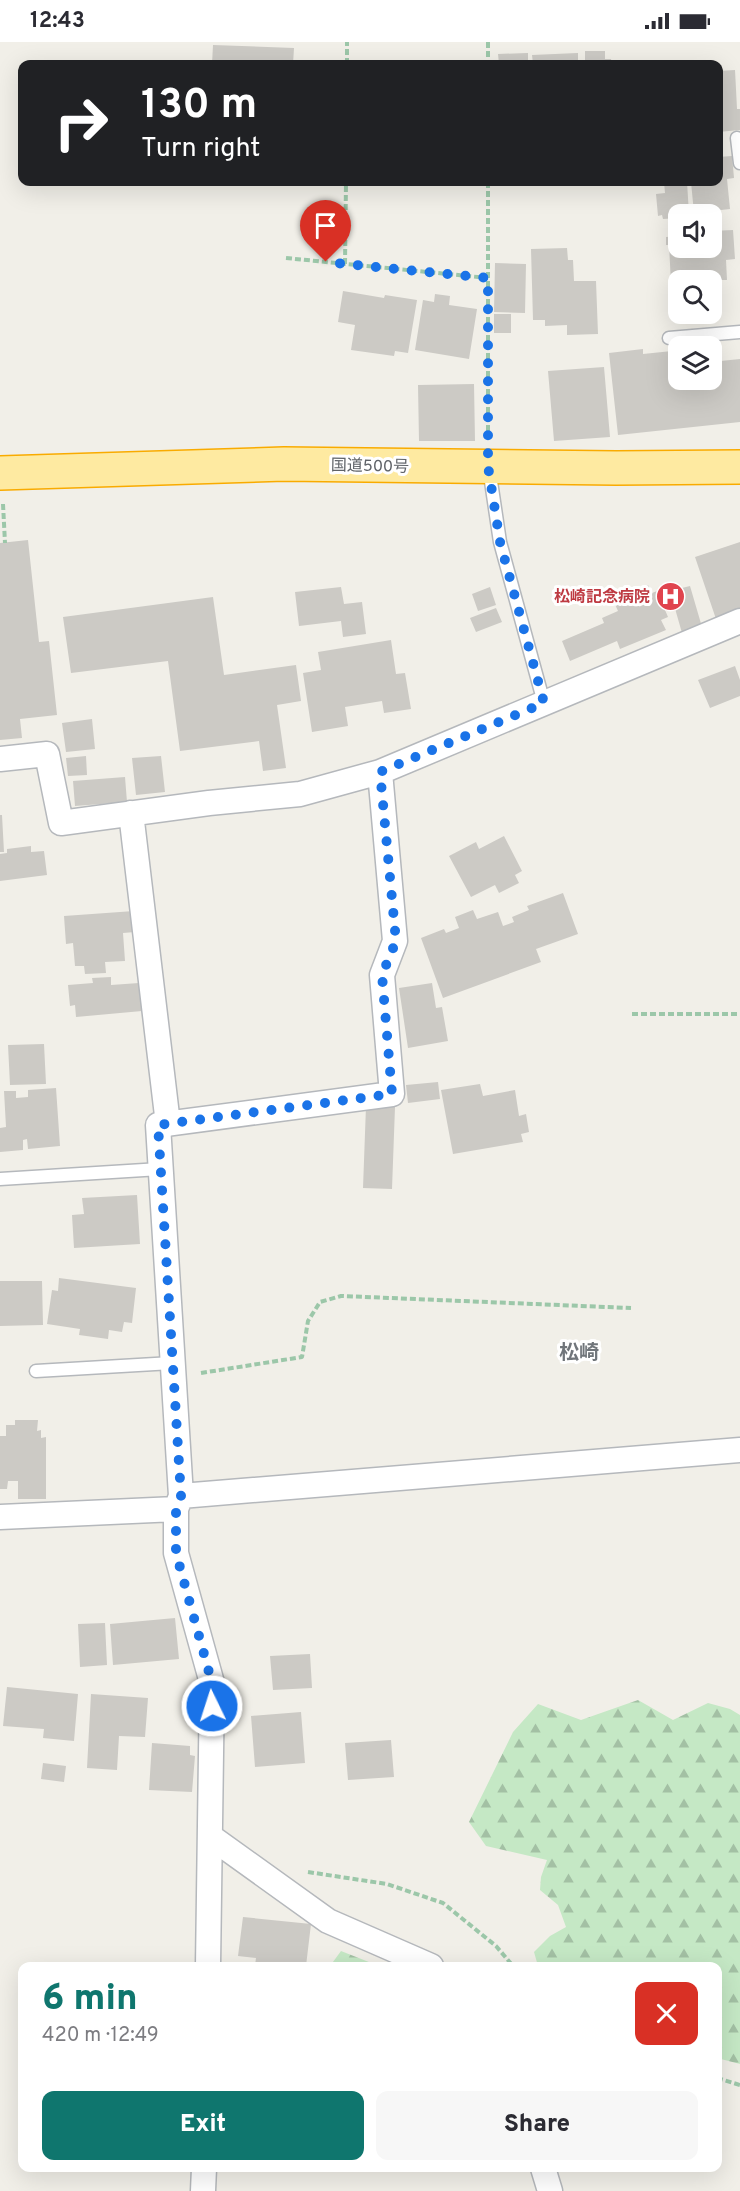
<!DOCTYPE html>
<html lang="en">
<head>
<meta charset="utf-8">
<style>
  body { margin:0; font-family:Overpass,"Noto Sans JP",sans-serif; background:#f7f7f7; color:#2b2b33; height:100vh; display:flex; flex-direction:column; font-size:22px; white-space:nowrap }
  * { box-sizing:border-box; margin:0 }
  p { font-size:20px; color:#7c7c81 }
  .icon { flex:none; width:33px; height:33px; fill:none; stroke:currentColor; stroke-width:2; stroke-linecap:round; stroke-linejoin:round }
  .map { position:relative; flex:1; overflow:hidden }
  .drawer { position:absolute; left:18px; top:1920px; width:704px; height:210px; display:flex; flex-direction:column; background:#fff; border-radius:12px; box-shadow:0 6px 24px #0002 }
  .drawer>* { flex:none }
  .banner { position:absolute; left:18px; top:18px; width:705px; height:126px; border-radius:12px; box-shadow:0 6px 24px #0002; background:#202124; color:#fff; overflow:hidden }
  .controls { position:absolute; left:668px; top:162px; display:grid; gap:12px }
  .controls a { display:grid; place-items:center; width:54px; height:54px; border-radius:12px; background:#fff; box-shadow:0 6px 24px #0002; font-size:30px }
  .pin { position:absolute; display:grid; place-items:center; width:51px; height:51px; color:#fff; margin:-62px -26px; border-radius:50% 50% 50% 0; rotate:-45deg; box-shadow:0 0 6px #0007 }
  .pin .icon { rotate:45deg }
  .me { position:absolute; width:66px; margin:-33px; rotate:356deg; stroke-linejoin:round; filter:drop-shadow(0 0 4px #0008) }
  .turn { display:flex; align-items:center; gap:21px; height:126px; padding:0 24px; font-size:27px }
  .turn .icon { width:78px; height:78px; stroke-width:2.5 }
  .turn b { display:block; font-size:42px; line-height:51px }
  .round { display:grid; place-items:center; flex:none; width:63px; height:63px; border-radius:12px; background:#f7f7f7 }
  .head { display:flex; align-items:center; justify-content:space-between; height:102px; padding:0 24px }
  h1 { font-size:36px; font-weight:800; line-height:45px; color:#0f766e }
  .primary-button { display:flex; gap:12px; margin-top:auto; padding:12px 24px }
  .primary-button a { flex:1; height:69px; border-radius:12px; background:#0f766e; color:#fff; font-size:24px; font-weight:800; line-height:69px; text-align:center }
  .primary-button a+a { background:#f7f7f7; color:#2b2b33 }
  .status { display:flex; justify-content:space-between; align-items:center; height:42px; padding:0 30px; background:#fff; direction:ltr }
  .status svg { height:16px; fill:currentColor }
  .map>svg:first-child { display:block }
  .forest { fill:url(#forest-firs) }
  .building { fill:#cccac5 }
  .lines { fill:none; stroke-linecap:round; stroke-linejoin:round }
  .service-casing { stroke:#b5b8bc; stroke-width:15 }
  .minor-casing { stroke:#b5b8bc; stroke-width:27 }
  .trunk-casing { stroke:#f9ab00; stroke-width:36 }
  .path { stroke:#9cc7a9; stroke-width:4; stroke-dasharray:6 3; stroke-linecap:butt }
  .service { stroke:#fff; stroke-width:12 }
  .minor { stroke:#fff; stroke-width:24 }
  .trunk { stroke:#feeaa1; stroke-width:33 }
  .route { stroke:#1a73e8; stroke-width:10; stroke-dasharray:0 18 }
  .labels { text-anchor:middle; stroke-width:6; stroke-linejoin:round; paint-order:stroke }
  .street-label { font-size:16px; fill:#5f6368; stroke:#fff }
  .health-label { font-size:16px; font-weight:bold; fill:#be3a42; stroke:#fff; text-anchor:end }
  .quarter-label { font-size:20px; font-weight:bold; fill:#70757a; stroke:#fff }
</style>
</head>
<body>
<div class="status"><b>12:43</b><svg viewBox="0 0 49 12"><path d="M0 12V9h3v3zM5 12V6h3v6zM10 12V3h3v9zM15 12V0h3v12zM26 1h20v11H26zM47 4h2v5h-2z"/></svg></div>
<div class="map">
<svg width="740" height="2149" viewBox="0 0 740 2149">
  <defs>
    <pattern id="forest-firs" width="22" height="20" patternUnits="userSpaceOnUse" patternTransform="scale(1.5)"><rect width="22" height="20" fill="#c5e8c5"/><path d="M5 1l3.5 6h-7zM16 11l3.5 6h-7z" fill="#a3c0a4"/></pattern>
  </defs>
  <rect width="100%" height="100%" fill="#f1efe8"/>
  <path class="forest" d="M638,1658L673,1678L708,1661L730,1667L740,1673V2022L717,2016V1924H538L534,1910L550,1894L566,1885L558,1863L540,1848L541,1835L547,1818L486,1804L469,1780L513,1690L538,1662L581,1678Z
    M341,1909L379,1924H330Z"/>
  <path class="building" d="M213,3L294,6L293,22H212Z
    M585,9H605V17H611L612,22H585Z
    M528,11V22H499L498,12Z
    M578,11V22H533L532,13Z
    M735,28L737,67H740V88L718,90V29Z
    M732,114L734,136L727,137L730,167L694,171L691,140H718V115Z
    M664,140H687L689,172H678V176L663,177L662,173L658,174L656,152L665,151Z
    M733,188L735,217L726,218L727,238H678V241H671L669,203H666V195L678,194V206H711V189Z
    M567,206L568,218H573L574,239H596L598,292L567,293V283L545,284V278H533L531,207Z
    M495,221L526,222L525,271L494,270Z
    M343,249L384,256L385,253L417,258L408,311L395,309L394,314L351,308L355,283L338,280Z
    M435,252L450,254L449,263L477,267L469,317L415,308L423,258L434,260Z
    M494,272H511V291H494Z
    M643,307V312L672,309L673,324H678V338H711V320L740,317V380L618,393L609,311Z
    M604,325L610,395L554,399L548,329Z
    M474,342L475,399H419L418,343Z
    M28,498L39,600L49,599L57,673L20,677L22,696L0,698V501Z
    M740,500V569L716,577L695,515Z
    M648,543L652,551L657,549L668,575L661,578L666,588L620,607L617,599L570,619L562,599L604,581L602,576L618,569L613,558Z
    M690,544L702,585L682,591L670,549Z
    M341,545L344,562L362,560L366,592L343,595L341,579L299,584L295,550Z
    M490,545L496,563L478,569L472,552Z
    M213,555L224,633L296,623L301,659L277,663L286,726L263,729L259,699L180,709L168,619L71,631L63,575Z
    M496,566L502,580L476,590L470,576Z
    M391,598L396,632L405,631L411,667L384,671L382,659L345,665L348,684L312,690L303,631L321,628L318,610Z
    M735,624L740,638V654L710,666L698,638Z
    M92,677L95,707L66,710L62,681Z
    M86,714L87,733L68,734L66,716Z
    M161,714L165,750L136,753L132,716Z
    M125,735L127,760L75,764L73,739Z
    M0,773H2L4,810H0Z
    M504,794L522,829L515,833L519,841L499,851L495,843L471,855L449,814L476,800L479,807Z
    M31,804V810L44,809L47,833L0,839V812L7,811V807Z
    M563,851L578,892L536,907L541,920L443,956L421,896L444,887L446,891L459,886L455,875L473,868L477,877L498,870L503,884L514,880L512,875L529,868L527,864Z
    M134,869L135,890L123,891L125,919L105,920L106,931L85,932L84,924H75L73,901L66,902L64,874Z
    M111,935V943L139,941L142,969L76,975L75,963L70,964L68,943L93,941L92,936Z
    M432,941L436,966L442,965L448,999L408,1006L399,946Z
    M44,1002L46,1042L10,1043L8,1003Z
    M438,1040L440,1057L408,1061L406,1043Z
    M480,1042L483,1054L515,1048L519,1074L526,1072L529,1090L521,1092L523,1100L453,1112L441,1048Z
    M56,1046L60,1104L28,1107L27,1097L23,1098V1108L0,1110V1086L6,1085L4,1049H16V1056L28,1055V1048Z
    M366,1064L395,1065L392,1147L363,1146Z
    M137,1153L140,1202L74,1206L72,1173L84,1172L82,1156Z
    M59,1236L136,1246L132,1281L124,1280L122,1290L109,1288L108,1297L79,1293L80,1287L47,1282L52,1248L58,1249Z
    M0,1239H42L43,1283L0,1284Z
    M15,1378H38L37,1389L41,1388V1396L46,1395V1457H18V1439H8L7,1447H0V1394H6V1383H15Z
    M175,1576L179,1617L113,1623L110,1582Z
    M105,1581L107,1623L80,1625L78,1582Z
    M310,1612L312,1646L273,1648L270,1614Z
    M7,1645L78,1652L74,1699L43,1696L44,1687L3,1684Z
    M91,1652L148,1656L145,1695L119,1694L117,1728L87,1726Z
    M301,1670L305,1721L255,1725L251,1674Z
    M391,1698L394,1735L348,1738L345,1701Z
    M152,1701L190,1704V1713L195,1714L192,1750L149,1748Z
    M43,1721L66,1724L64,1740L41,1737Z
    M243,1875L311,1882L306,1924L255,1923L256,1916L238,1914Z"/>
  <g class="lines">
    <defs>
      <path id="service" d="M737,96L740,121
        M669,296L740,290
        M489,426L500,500L544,661
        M0,1137L160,1127
        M36,1329L172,1321"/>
      <path id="minor" d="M0,717L47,712L61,781L209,761L300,752L380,730L740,579
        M131,771L168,1082
        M181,1454L740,1408
        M0,1475L176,1467
        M211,1795L328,1879L431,1924
        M208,1924L212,1641L176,1511V1467L181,1454L158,1083L392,1052L382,933L395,899L380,730
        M543,2126L550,2149
        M203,2149L204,2126"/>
      <path id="trunk" d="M0,431L284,422L616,426L740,425"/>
    </defs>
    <use href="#service" class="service-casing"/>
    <use href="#minor" class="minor-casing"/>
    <use href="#trunk" class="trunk-casing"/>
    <path class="path" d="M488,0V22
      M347,22V0
      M488,140V394
      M286,216L488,236
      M345,222L346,140
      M3,462L5,501
      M632,972H740
      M201,1331L302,1315L308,1279L320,1260L341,1254L631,1266
      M308,1830L387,1842L443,1861L496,1904L513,1924
      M717,2036L740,2043"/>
    <use href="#service" class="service"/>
    <use href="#minor" class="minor"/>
    <use href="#trunk" class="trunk"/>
  </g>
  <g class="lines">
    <path class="route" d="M212,1664V1641L176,1511V1467L181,1454L158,1083L392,1052L382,933L396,899L380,730L544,661L500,500L488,424V236L326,220"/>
  </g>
  <defs>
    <symbol id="hospital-disc" viewBox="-11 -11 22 22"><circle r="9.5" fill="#e0444e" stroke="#fff"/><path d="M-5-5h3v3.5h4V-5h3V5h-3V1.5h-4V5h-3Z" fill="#fff"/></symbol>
  </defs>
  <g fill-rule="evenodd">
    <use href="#hospital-disc" x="654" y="538" width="33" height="33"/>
  </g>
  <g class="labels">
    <g class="street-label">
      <text transform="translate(370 423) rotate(1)" y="6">国道500号</text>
    </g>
    <g class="health-label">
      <text x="650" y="560">松崎記念病院</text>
    </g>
    <g class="quarter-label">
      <text x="579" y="1317">松崎</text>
    </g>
  </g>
</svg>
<div class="controls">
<a><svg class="icon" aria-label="sound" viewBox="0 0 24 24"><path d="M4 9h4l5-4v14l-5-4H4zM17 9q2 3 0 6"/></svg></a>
<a><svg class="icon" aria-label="search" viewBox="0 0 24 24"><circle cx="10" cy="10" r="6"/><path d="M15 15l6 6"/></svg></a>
<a><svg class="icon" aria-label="layers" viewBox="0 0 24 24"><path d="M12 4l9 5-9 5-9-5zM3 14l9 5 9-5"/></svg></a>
</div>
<div class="pin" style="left:326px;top:220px;background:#d93025"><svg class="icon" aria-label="arrive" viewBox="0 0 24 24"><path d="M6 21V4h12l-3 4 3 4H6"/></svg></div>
<svg class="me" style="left:212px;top:1664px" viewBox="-20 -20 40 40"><circle r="17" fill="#1a73e8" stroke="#fff" stroke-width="3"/><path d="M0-11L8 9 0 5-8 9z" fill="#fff"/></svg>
<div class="banner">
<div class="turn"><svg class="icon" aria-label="right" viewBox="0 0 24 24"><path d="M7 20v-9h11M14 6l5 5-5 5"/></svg><div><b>130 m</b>Turn right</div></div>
</div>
<section class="drawer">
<div class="head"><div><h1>6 min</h1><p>420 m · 12:49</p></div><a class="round" style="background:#d93025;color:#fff"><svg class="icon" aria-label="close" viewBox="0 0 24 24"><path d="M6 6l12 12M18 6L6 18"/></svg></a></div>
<div class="primary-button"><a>Exit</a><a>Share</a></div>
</section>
</div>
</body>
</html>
